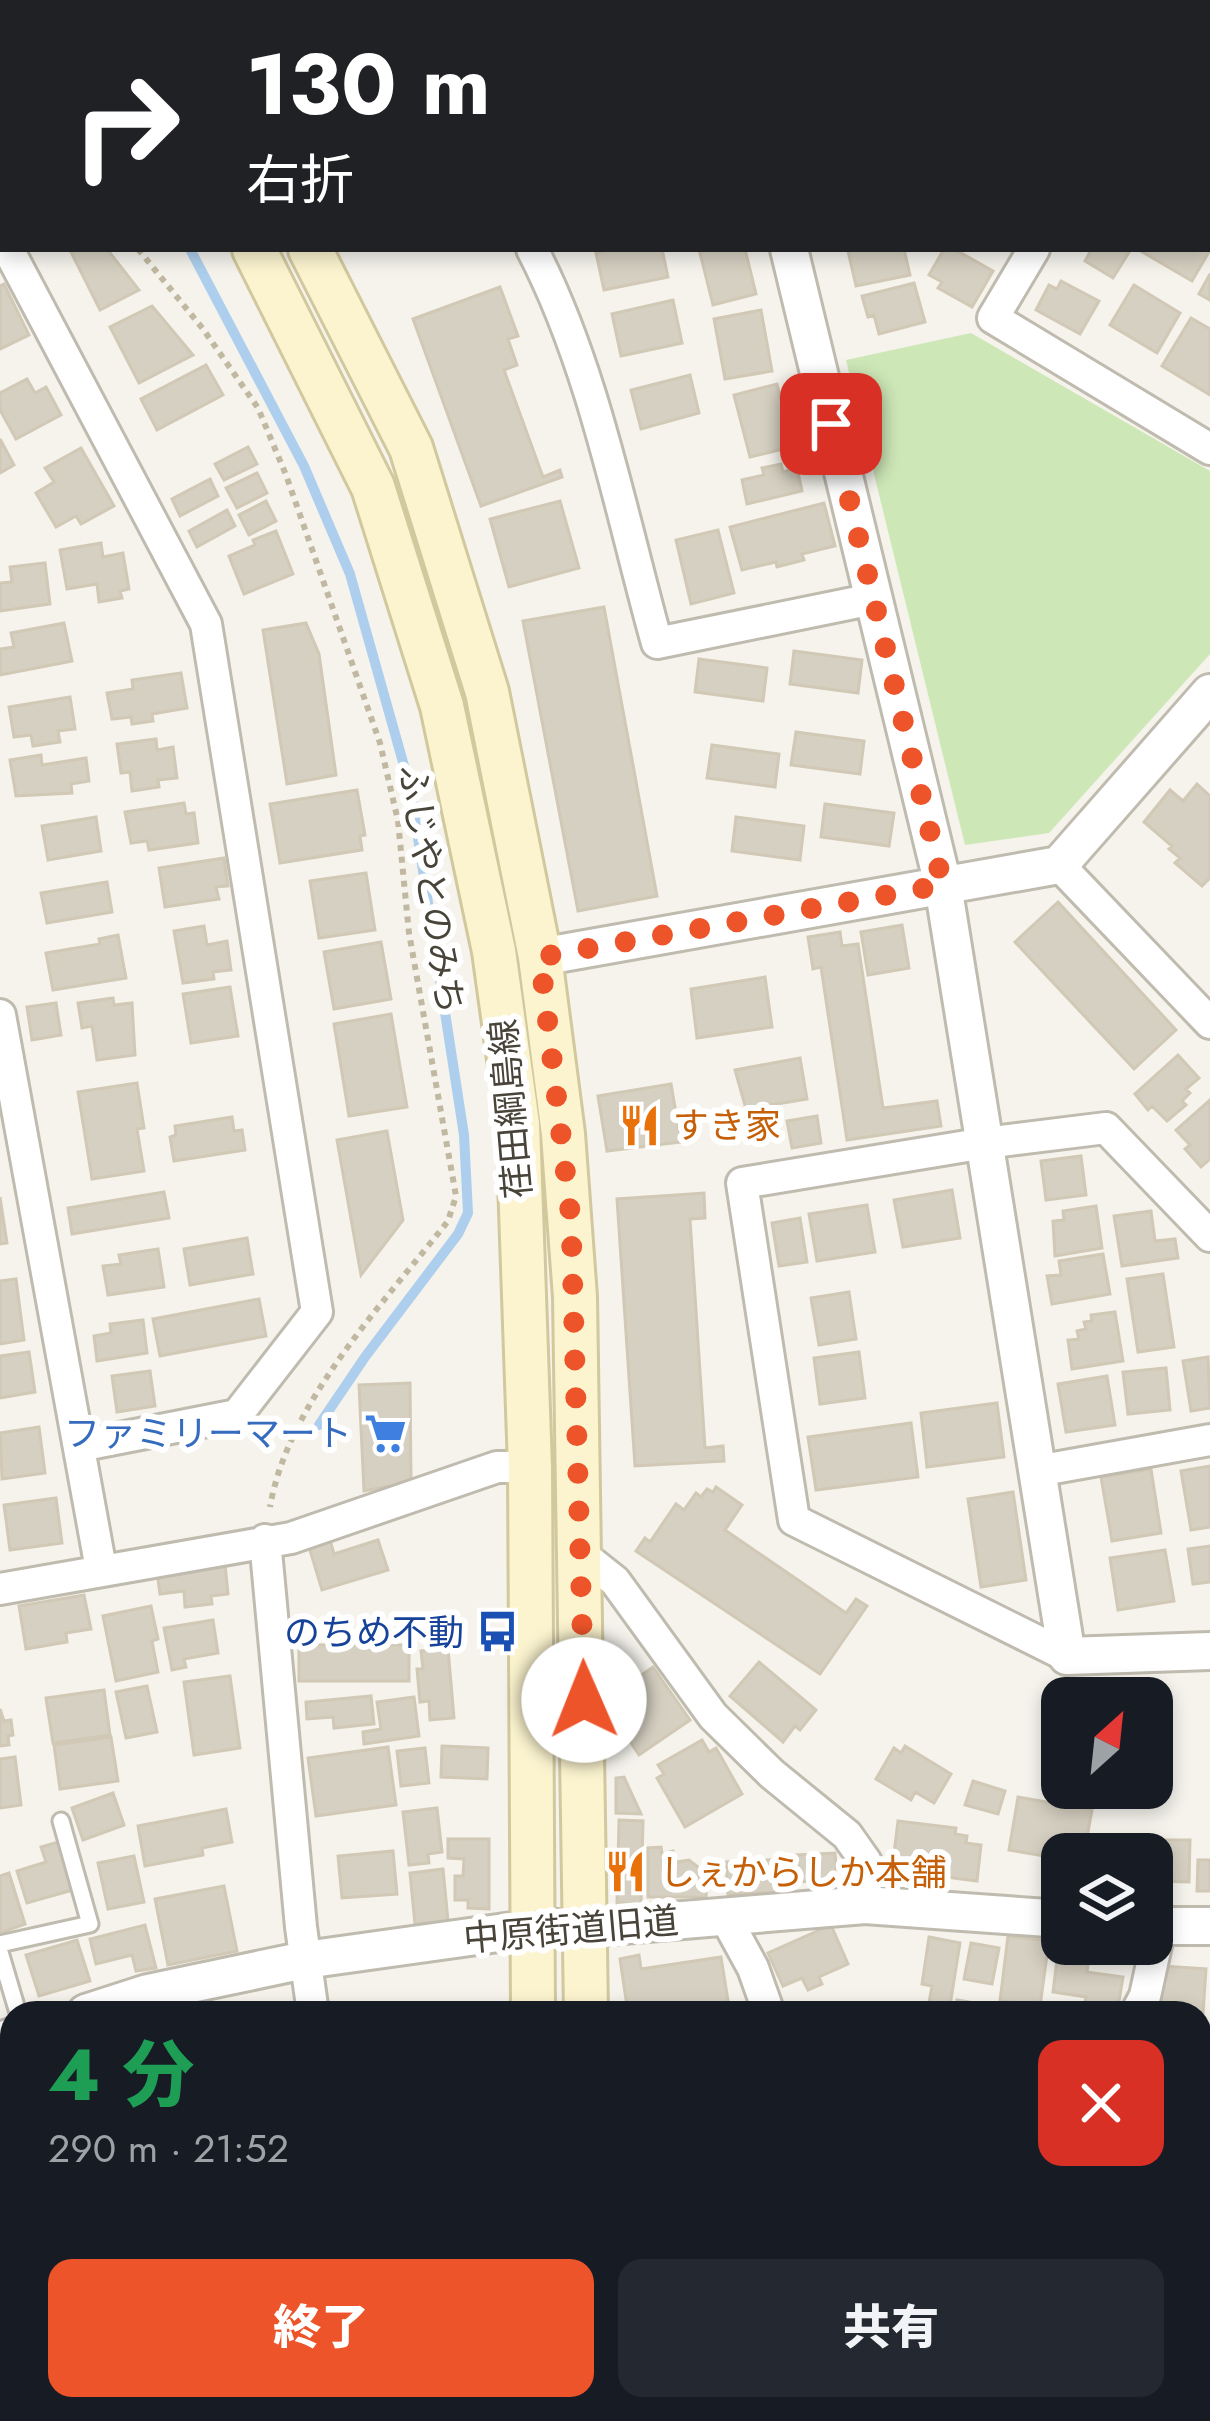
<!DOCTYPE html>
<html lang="ja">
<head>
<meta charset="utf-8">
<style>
  body { margin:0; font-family:Jost,"Noto Sans JP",sans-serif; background:#242831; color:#f1f3f6; height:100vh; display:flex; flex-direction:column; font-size:45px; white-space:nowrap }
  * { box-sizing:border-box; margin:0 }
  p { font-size:39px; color:#9ea1a6 }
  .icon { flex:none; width:66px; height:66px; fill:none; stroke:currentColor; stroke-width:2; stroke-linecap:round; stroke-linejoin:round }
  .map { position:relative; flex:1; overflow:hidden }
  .drawer { position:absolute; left:0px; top:2001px; width:1212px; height:420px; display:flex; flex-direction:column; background:#171b24; border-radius:36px 36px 0 0; box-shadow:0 6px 18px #0003 }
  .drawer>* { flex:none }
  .hud { position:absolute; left:0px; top:0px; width:1212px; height:252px; box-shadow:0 6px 18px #0003; background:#202124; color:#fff; overflow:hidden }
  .needle { width:78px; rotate:27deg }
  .tools { position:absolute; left:1041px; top:1677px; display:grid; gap:24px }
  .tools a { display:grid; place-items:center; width:132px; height:132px; border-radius:24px; background:#171b24; box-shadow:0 6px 18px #0003; font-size:60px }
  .pin { position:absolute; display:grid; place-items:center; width:102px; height:102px; color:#fff; margin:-51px; border-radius:24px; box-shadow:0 6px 18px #0006 }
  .me { position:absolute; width:132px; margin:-66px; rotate:359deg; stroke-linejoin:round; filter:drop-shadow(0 0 9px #0008) }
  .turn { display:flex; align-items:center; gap:42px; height:252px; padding:0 48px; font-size:54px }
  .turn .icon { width:156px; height:156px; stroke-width:2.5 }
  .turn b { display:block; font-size:84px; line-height:102px }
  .round { display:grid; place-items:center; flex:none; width:126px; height:126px; border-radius:24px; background:#242831 }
  .headline { display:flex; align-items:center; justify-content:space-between; height:204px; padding:0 48px }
  h1 { font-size:72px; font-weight:800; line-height:90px; color:#1e9e55 }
  .action { display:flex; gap:24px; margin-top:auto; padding:24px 48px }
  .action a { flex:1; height:138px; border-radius:24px; background:#ee542a; color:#fff; font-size:48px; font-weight:800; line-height:138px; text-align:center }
  .action a+a { background:#242831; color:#f1f3f6 }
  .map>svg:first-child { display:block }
  .green { fill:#cee7b7 }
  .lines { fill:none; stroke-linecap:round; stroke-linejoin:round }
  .stream { stroke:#adcfed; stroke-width:10 }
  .building { fill:#d6d0c2; stroke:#d1c8b5; stroke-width:3 }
  .service-casing { stroke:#c0bbaf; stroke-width:21 }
  .minor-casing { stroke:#c0bbaf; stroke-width:36 }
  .tertiary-casing { stroke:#c0bbaf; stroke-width:42 }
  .secondary-casing { stroke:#d2c89e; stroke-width:48 }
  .path { stroke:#c1b8a1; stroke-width:6; stroke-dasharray:6 6; stroke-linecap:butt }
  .service { stroke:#fff; stroke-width:15 }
  .minor { stroke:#fff; stroke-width:30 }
  .tertiary { stroke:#fff; stroke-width:36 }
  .secondary { stroke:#fcf4cf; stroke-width:42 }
  .route { stroke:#ee542a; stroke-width:21; stroke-dasharray:0 37.8 }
  .labels { text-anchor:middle; stroke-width:12; stroke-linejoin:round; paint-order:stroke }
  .street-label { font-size:36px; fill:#49443a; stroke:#fff }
  .food-label { font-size:36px; fill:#c56008; stroke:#fff; text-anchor:start }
  .shop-label { font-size:36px; fill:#366cbe; stroke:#fff; text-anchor:end }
  .transit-label { font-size:36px; fill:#164399; stroke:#fff; text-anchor:end }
</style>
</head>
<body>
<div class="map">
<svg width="1210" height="2421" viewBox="0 0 1210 2421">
  <rect width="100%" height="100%" fill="#f5f3ec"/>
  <path class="green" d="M971,333L1210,471V654L1049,833L965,845L846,360Z"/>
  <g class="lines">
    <path class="stream" d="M366,3L370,0
      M190,249L304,466L350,574L410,787L464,1135L468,1213L458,1234L365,1357L319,1425"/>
  </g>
  <path class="building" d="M18,0H94L95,3H20Z
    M1158,0H1207L1157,3Z
    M3,119V168L0,170V121Z
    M1210,237V250L1192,281L1139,250L1209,249Z
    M107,249L139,290L100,310L70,250Z
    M615,249H662L668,277L604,290L596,253Z
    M699,249H745L756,294L713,305Z
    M858,249H904L910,275L856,286L848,251Z
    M944,249H954L993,271L972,307L938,288L942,282L929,275Z
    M1085,249H1131L1113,278L1085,261L1090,252Z
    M1210,274V300L1199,294Z
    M1061,281L1099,301L1080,334L1036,310L1049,285L1057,289Z
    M914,283L925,322L879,334L874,315L868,317L862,296Z
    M4,284L29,335L0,349V286Z
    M1134,285L1180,313L1157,353L1110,325Z
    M500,287L518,336L508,339L517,365L504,370L543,477L560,470L562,477L481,506L413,319Z
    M673,300L682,343L621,356L612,314Z
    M152,306L193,355L139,383L110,327Z
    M761,310L772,371L725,379L714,319Z
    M1191,318L1210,329V395L1162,366Z
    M206,365L223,395L157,430L141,399Z
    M690,375L699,413L641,429L631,390Z
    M27,379L35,393L46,387L61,415L16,439L0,410V393Z
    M777,384L792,447L750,457L734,395Z
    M0,439L14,465L0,473Z
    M248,447L257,464L224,480L215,464Z
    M81,448L114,506L81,524L76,516L56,527L36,493L54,482L45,468Z
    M781,464L783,472L797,468L802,491L747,504L742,480L764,475L762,468Z
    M257,473L267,493L237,508L226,488Z
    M210,479L218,496L180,516L172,499Z
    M266,501L276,521L249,535L239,515Z
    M560,501L579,568L509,587L490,519Z
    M824,503L835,546L802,554L804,560L777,567L776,562L742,570L730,527Z
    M227,510L235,526L197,547L189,531Z
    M718,530L734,593L691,604L676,540Z
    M276,531L293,574L244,594L229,556L255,545L253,540Z
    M101,543L103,557L123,553L129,589L120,591L122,598L99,602L97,584L67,589L60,550Z
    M45,563L50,604L0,611V583L12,582L10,567Z
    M604,607L657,896L578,911L523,621Z
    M64,623L72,661L0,675V649L14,647L11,633Z
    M306,623L319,654L336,775L287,784L263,630Z
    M794,651L862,660L858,693L790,684Z
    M699,659L767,668L763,701L695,692Z
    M181,673L187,708L152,714L153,721L132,724L131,717L112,719L107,693L133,689L132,680Z
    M70,697L75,729L58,731L60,742L33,746L31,735L14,737L9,707Z
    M796,732L864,741L860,774L791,765Z
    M156,739L157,750L173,747L177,778L158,780L159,787L132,791L130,772L121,773L117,744Z
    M712,745L779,754L775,787L707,778Z
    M41,755L42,765L86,758L89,781L71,784L72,793L16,796L10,760Z
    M1197,784L1210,796V878L1202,886L1175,863L1180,858L1169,849L1172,846L1144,822L1170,790L1183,801Z
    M357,790L365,835L360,836L362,850L280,863L270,804Z
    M184,803L186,814L194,813L198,843L149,850L147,841L131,843L125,812Z
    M825,804L894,813L889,846L821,837Z
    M96,817L101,851L48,860L42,826Z
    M736,817L804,826L800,860L732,851Z
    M224,858L228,886L216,887L219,899L165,907L159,868Z
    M366,873L375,930L319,938L310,881Z
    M107,882L112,912L47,923L41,893Z
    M1058,902L1176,1030L1134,1069L1015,942Z
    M902,925L909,968L868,975L861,932Z
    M204,926L207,945L227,941L231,970L213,972L214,979L183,983L174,931Z
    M840,932L842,946L858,944L883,1108L937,1101L941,1126L847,1140L821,967L813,969L808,937Z
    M118,935L126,978L53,990L46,953L100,944L99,939Z
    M381,942L391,999L334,1009L324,952Z
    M765,977L772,1027L697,1038L691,989Z
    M230,987L238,1036L191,1043L183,994Z
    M113,998L114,1005L132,1003L135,1055L97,1060L92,1026L82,1028L78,1003Z
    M56,1003L61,1035L32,1040L27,1007Z
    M391,1014L407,1107L349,1116L334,1024Z
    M1178,1055L1199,1078L1186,1089L1190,1093L1182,1101L1186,1105L1167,1121L1152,1106L1148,1110L1135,1094Z
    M800,1058L807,1099L746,1109L735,1070Z
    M137,1083L144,1128L137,1129L144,1171L92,1179L78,1092Z
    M671,1084L681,1142L607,1151L598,1096Z
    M1210,1100V1159L1201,1167L1185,1149L1190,1145L1176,1130Z
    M817,1116L821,1143L792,1148L787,1121Z
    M232,1117L234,1131L242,1130L245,1150L174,1161L170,1137L176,1135L175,1126Z
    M387,1131L403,1220L361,1275L337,1140Z
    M1081,1156L1086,1195L1046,1200L1041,1161Z
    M952,1190L960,1238L903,1247L894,1200Z
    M164,1192L169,1218L72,1234L68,1208Z
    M704,1193L705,1218L690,1219L705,1448L723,1446L724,1461L635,1466L617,1199Z
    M0,1197L7,1243L0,1244Z
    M867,1205L875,1252L817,1261L809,1214Z
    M1096,1206L1102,1248L1055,1256L1053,1221L1064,1220L1063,1211Z
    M1151,1211L1155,1241L1175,1239L1178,1258L1122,1266L1114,1216Z
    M800,1218L807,1262L779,1266L772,1223Z
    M247,1238L253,1274L190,1285L184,1249Z
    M158,1249L164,1287L108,1295L103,1266L121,1264L119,1255Z
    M1103,1254L1110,1294L1052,1304L1047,1276L1061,1275L1059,1261Z
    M1163,1274L1174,1347L1138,1352L1127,1279Z
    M16,1279L24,1340L0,1344V1281Z
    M849,1292L856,1339L819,1345L811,1298Z
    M259,1299L266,1336L160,1356L153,1319Z
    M1115,1312L1123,1361L1072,1369L1068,1340L1079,1339L1077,1331L1086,1329L1084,1322L1092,1321L1091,1315Z
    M143,1320L147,1353L97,1361L94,1336L111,1333L110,1324Z
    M29,1352L35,1392L0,1398V1356Z
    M859,1352L865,1398L820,1404L814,1358Z
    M1208,1357L1210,1408L1191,1411L1183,1361Z
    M1166,1368L1170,1410L1128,1414L1123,1372Z
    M150,1371L155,1406L117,1412L112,1376Z
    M1107,1376L1115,1425L1066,1432L1058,1384Z
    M410,1383L411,1482L364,1491L359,1385Z
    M997,1403L1004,1457L927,1467L921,1413Z
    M911,1423L918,1477L816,1490L808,1437Z
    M39,1427L45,1473L2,1479L0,1433Z
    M1210,1466V1527L1191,1530L1181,1471Z
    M1151,1469L1161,1533L1112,1541L1101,1477Z
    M716,1487L742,1505L725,1530L846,1613L856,1599L867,1606L820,1674L636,1551L645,1538L650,1542L676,1504L684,1510L696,1493L701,1497L707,1489L713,1492Z
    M1013,1492L1026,1580L981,1587L968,1499Z
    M56,1498L62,1543L10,1550L4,1505Z
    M330,1540L334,1554L378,1540L388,1570L322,1590L309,1547Z
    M1210,1546V1582L1193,1584L1188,1549Z
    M1165,1550L1174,1601L1118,1610L1110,1558Z
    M225,1564L228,1594L211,1596L212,1604L185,1607L184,1591L160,1594L157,1572Z
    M84,1595L91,1629L66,1633L67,1642L26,1649L19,1606Z
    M151,1606L158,1639L152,1641L158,1672L116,1681L103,1616Z
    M213,1620L218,1653L184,1659L186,1667L172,1670L164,1628Z
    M299,1645H409V1681H299Z
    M448,1649L454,1718L430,1720L429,1701L420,1702L417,1669H423L421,1651Z
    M759,1662L816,1710L800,1730L795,1726L783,1742L730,1696Z
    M653,1667L690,1720L639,1755L620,1726L631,1719L619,1702L626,1698L620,1690Z
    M230,1676L240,1748L194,1755L184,1682Z
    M147,1686L157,1732L126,1738L116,1692Z
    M104,1690L110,1735L53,1743L46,1698Z
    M371,1696L374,1724L334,1728L333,1717L307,1719L306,1702Z
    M414,1697L419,1736L364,1744L363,1732L381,1729L377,1702Z
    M0,1709L4,1721L11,1720L13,1735L8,1736L9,1745L0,1746Z
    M111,1737L118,1781L60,1789L54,1745Z
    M702,1740L709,1752L716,1748L742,1794L685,1827L657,1778L664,1774L658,1765Z
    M442,1746L488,1748L487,1779L441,1777Z
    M905,1746L951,1774L934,1803L915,1792L911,1800L876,1779L894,1748L901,1753Z
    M388,1747L396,1805L316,1816L308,1758Z
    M425,1748L429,1783L401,1786L397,1751Z
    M15,1757L21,1805L0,1808V1759Z
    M624,1777L641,1814L616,1813V1778Z
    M973,1781L1005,1791L998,1814L965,1805Z
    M113,1793L124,1825L83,1840L72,1808Z
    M1018,1797L1092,1810L1086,1843H1091L1089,1854H1062V1859L1009,1850Z
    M437,1808L442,1852L428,1854L429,1863L409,1865L403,1812Z
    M226,1809L232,1842L202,1848L203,1855L145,1866L138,1826Z
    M619,1820L643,1821L641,1904L617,1903Z
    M898,1821L956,1828L955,1834L967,1836L966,1843L981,1845L977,1881L892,1870Z
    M448,1839H489V1909L468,1908V1900H455V1876H463L464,1859L448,1858Z
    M1153,1840H1190L1189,1882L1153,1881Z
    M58,1842L73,1890L27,1903L17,1871L46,1862L41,1847Z
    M661,1847L662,1854L673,1851L676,1862L689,1860L707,1874L706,1897H648V1848Z
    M393,1851L397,1894L342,1898L338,1856Z
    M835,1853L837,1879L799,1882L797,1855Z
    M134,1856L144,1902L108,1909L98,1863Z
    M789,1859L791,1891L728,1895L726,1862Z
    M1198,1860H1210V1891H1197Z
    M443,1869L448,1921L415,1924L410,1873Z
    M9,1873L25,1924L0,1933V1876Z
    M224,1886L237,1951L168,1965L155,1899Z
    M145,1925L156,1968L136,1971L132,1955L96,1964L90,1939Z
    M831,1925L848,1964L819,1977L822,1984L808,1990L802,1978L783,1986L768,1953Z
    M1008,1936L1049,1941L1040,2006L1000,2001Z
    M929,1937L960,1943L949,2012L928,2008L932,1986L922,1984Z
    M77,1940L90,1981L39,1996L26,1955Z
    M971,1943L999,1948L992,1984L964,1979Z
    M1058,1952L1089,1956L1087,1972L1123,1977L1117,2013H1083L1086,1997L1053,1992Z
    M639,1955L641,1969L721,1957L730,2013H628L620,1959Z
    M1163,1966L1206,1969L1203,2014L1160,2011Z
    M957,2000L987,2005L986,2013H955Z
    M275,2003L276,2013H226L225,2010Z
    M1210,2031V2087L1200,2083V2052Z
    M12,2121V2181L0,2184V2123Z
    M1210,2147V2186L1200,2181V2166Z
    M0,2241L9,2290L0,2291Z
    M276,2409H338L340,2420L262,2421L261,2412Z
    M411,2409H447L449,2421H414Z"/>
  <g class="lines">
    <defs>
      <path id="service" d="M0,1944L90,1924L61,1821
        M0,1952L18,2013"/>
      <path id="minor" d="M964,0V3
        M529,3L535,0
        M1209,198L1210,199
        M8,249L206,624L317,1312L237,1415L79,1446
        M532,249C594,368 621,514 657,643L873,599
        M1034,249L993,318L1210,449
        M1059,865L1210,1023
        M0,1015L101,1569
        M1037,1471L1210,1440
        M265,1540L301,1927L313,2013
        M581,1554L615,1581L713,1716L772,1774L847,1835L866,1862L865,1905
        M0,1589L291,1538L497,1467H530
        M1067,1656L794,1520L742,1183L985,1143L1106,1128L1210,1236
        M724,1915L753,1968L769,2013
        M1136,2013L1145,1996L1160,1927
        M1200,2115L1210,2121
        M378,2409L380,2421
        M846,2409L848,2421"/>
      <path id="tertiary" d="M728,0L729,3
        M789,249L943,885L1067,1656L1210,1651
        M540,957L1059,865L1210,693
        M1152,1926H1210
        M86,2013L148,1993L305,1960L534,1928H586L865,1905L1062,1919
        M0,2041L12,2037"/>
      <path id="secondary" d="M130,0L131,3
        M183,0L185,3
        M254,249L373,487L442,706L494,951L518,1124L530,1467L533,2013
        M310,249L411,448L487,692L540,957L563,1134L575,1297L586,2013
        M592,2409L593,2421
        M532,2421V2409"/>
    </defs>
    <use href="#service" class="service-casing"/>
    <use href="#minor" class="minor-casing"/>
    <use href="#tertiary" class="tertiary-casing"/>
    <use href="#secondary" class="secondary-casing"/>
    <path class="path" d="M438,3L442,0
      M0,74L3,73
      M138,249L203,329L258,408L286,475L380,743L398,821L409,933L456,1196L448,1221C384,1303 288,1402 270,1507"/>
    <use href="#service" class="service"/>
    <use href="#minor" class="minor"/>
    <use href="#tertiary" class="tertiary"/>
    <use href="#secondary" class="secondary"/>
  </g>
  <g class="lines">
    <path class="route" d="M584,1700L571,1219L540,957L943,885L831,424"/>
  </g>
  <defs>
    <symbol id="restaurant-bare" viewBox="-9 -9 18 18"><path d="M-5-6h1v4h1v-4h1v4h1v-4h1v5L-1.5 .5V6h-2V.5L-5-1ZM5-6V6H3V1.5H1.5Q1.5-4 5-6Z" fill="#e8710a" stroke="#fff" stroke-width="2.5" paint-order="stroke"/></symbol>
    <symbol id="supermarket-bare" viewBox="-9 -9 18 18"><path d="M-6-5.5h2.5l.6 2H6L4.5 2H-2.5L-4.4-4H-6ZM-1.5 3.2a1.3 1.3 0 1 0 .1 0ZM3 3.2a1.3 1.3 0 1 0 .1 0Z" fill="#3f7fe0" stroke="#fff" stroke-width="2.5" paint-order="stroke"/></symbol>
    <symbol id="bus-bare" viewBox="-9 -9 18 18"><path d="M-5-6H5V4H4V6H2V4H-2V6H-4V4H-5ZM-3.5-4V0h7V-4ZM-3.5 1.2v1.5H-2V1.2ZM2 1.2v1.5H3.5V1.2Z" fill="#1a4fb4" stroke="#fff" stroke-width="2.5" paint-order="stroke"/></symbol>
  </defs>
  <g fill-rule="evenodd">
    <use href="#restaurant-bare" x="610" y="1096" width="59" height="59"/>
    <use href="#supermarket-bare" x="356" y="1404" width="59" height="59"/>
    <use href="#bus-bare" x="468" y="1602" width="59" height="59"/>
    <use href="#restaurant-bare" x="596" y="1842" width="59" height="59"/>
  </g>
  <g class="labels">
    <g class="street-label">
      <text transform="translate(432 889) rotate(81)" y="13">ふじやとのみち</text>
      <text transform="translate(510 1109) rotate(-95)" y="13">荏田綱島線</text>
      <text transform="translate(571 1929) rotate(-5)" y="13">中原街道旧道</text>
    </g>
    <g class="food-label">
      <text x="673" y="1138">すき家</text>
      <text x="659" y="1885">しぇからしか本舗</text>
    </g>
    <g class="shop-label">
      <text x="352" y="1446">ファミリーマート</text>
    </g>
    <g class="transit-label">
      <text x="464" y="1645">のちめ不動</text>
    </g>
  </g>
</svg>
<div class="tools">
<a><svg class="needle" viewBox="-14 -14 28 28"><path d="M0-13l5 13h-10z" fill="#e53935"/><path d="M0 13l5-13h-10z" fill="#9ea1a6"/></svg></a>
<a><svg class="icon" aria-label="layers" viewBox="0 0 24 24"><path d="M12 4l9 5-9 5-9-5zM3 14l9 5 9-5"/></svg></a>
</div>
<div class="pin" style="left:831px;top:424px;background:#d93025"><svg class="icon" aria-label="arrive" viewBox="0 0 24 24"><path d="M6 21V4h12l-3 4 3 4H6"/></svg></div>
<svg class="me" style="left:584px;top:1700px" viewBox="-20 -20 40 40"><circle r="19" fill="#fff"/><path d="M0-13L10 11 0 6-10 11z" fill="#ee542a"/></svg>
<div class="hud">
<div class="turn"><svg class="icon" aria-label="right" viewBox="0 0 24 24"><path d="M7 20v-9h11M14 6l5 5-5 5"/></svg><div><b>130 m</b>右折</div></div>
</div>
<section class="drawer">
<div class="headline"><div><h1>4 分</h1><p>290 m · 21:52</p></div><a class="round" style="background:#d93025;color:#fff"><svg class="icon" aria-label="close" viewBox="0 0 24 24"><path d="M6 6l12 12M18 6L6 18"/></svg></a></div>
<div class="action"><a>終了</a><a>共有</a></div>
</section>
</div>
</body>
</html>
